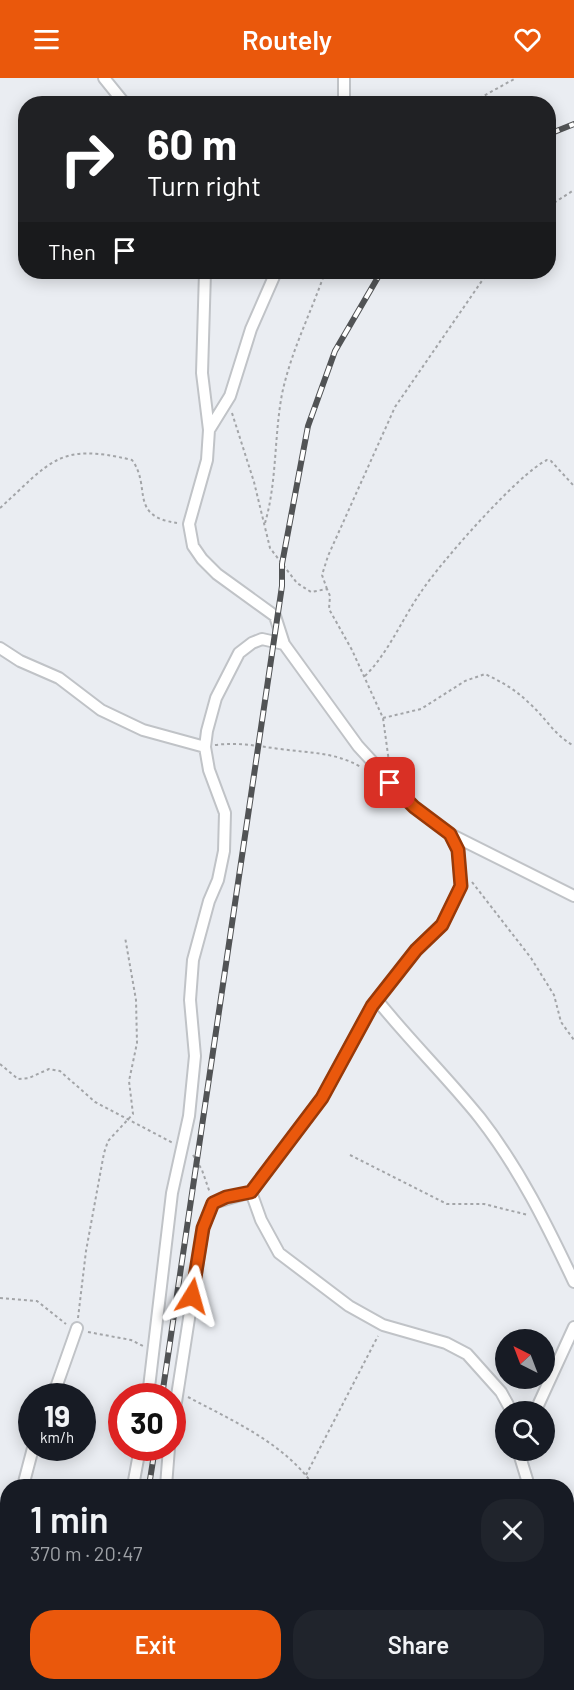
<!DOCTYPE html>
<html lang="en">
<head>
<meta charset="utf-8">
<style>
  body { margin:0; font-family:Barlow,sans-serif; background:#20242c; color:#f1f3f6; height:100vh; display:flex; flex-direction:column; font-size:22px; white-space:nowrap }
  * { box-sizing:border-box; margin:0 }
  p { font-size:20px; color:#9ea1a6 }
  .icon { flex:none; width:33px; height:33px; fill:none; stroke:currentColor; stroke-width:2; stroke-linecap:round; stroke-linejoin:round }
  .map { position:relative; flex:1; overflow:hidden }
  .details { position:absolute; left:0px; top:1401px; width:574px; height:212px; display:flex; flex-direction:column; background:#171b24; border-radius:24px 24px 0 0; box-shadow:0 3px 15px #0003 }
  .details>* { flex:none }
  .guide { position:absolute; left:18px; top:18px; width:538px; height:183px; border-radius:24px; box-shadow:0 3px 15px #0003; background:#202124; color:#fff; overflow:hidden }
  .needle { width:39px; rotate:318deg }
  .controls { position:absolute; left:495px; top:1251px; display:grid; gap:12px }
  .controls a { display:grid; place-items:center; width:60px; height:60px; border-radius:50%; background:#171b24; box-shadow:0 3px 15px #0003; font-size:30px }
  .speed { position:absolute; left:18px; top:1305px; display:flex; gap:12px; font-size:30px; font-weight:700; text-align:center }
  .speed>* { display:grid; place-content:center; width:78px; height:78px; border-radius:50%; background:#171b24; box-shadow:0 3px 15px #0003; line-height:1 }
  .speed small { font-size:15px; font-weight:400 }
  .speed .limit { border:9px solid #d22; background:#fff; color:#111 }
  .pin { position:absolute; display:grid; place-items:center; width:51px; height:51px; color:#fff; margin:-26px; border-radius:12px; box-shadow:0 3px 9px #0006 }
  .me { position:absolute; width:66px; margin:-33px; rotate:8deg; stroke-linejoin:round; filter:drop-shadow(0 0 4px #0008) }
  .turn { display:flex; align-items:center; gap:21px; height:126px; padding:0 30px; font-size:27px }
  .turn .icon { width:78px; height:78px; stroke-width:2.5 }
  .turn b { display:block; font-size:42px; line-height:51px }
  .then { display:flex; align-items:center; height:57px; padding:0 30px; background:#0003; gap:12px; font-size:22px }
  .round { display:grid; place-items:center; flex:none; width:63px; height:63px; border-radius:24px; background:#20242c }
  .headline { display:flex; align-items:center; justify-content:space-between; height:102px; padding:0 30px }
  h1 { font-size:36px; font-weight:600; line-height:45px }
  .cta { display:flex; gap:12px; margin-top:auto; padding:12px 30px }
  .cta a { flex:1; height:69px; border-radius:24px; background:#ea580c; color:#fff; font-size:24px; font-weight:600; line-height:69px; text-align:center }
  .cta a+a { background:#20242c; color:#f1f3f6 }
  header { display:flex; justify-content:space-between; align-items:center; height:78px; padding:0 30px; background:#ea580c; color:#fff; font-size:27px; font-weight:600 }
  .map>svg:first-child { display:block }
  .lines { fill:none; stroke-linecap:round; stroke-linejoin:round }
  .street-casing { stroke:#c0c3c7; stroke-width:14 }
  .path { stroke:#a3a5a8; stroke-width:2; stroke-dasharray:3 3; stroke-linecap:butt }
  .street { stroke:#fff; stroke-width:10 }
  .rail-casing { stroke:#515355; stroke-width:6 }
  .rail { stroke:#fff; stroke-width:4; stroke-dasharray:11; stroke-linecap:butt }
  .route-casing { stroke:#983908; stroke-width:15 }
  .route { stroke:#ea580c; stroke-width:10 }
</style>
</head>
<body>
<header><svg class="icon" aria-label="menu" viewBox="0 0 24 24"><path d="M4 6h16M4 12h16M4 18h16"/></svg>Routely<svg class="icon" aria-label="heart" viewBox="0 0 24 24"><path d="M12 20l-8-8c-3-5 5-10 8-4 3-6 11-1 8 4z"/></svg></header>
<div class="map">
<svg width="574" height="1612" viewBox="0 0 574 1612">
  <rect width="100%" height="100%" fill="#eaedf2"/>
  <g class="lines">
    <defs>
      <path id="street" d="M104,0L125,26
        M344,26V0
        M205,194L202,295L209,352L207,382L189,446L193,468L202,481L217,496L275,538L284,566L358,668L414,729L450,756L574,818
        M209,352L230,318L251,251L276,194
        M0,570L20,583L59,600L101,632L143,652L205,669
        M450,756L458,772L461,808L442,847L416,872L372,928L322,1020L251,1114L261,1142L279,1175L349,1228L383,1247L446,1265L467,1276L501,1314L512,1334
        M377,922C410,963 447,999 480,1040C519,1090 547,1147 574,1204
        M53,1318L77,1250
        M148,1318L172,1115L189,1038L195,978L190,922L193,882L209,823L218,802L224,773L225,735L209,692L205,669L207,653L216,620L239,575L252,565L262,561L284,566
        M535,1334L574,1249
        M172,1350L203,1150L213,1125L251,1114
        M518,1372L529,1408
        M23,1408L33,1370
        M133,1408L140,1370
        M166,1408L169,1370
        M567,1466L574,1474
        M0,1508L8,1477
        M103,1612L104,1605
        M138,1612L139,1605"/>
    </defs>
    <use href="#street" class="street-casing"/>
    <path class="path" d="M469,26L516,0
      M549,128L574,112
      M232,335L254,404L270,470L297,505L311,514L327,511L330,518L329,531L352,572L383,640L389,684
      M0,430C51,384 58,364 132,382C152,409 128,438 177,445
      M265,445C277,404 274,359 282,316C291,273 311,235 325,194
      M327,511L322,497L328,478L395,329L488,194
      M365,598C389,574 402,541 421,514C440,485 519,395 547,382L551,383L574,408
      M383,640L421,631L465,603L485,596C502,604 516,612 529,625C547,641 553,656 574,668
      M215,667C238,664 257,668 280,671C309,675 335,674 361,689
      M472,804L531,880L554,917L561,944L574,962
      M0,986L18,1001L29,1000L49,991L60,993L95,1024L173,1065
      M193,1077L202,1092L210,1115
      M350,1077L447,1126H484L528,1137
      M0,1220L37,1223L66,1246
      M78,1240L86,1173L104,1075L108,1063L133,1036L129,1003L137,965L136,922L125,859
      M88,1254L131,1262L143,1268
      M188,1319C233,1343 284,1365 314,1408
      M306,1397L378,1258
      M0,1527L8,1528
      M534,1605L540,1612
      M150,1609L167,1607L180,1612
      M247,1612L250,1605
      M274,1612L277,1605"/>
    <use href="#street" class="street"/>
    <defs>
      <path id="rail" d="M549,56L574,46
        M162,1318L282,508V486L308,348L335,273L381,194
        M149,1408L155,1370
        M120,1612L121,1605"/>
    </defs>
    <use href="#rail" class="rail-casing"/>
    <use href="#rail" class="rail"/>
  </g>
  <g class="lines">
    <defs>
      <path id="route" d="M192,1218L203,1150L213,1125L226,1119L251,1114L322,1020L372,928L416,872L442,847L461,808L458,772L450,756L414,729L390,705"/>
    </defs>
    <use href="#route" class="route-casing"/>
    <use href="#route" class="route"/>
  </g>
</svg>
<div class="controls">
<a><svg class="needle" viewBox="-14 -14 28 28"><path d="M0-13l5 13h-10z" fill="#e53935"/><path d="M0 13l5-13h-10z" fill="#9ea1a6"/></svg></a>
<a><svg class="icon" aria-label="search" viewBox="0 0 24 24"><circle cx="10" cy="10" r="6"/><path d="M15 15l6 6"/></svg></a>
</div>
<div class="speed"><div>19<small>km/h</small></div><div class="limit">30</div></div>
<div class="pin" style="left:390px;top:705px;background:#d93025"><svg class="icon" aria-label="arrive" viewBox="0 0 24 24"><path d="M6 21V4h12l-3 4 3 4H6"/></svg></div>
<svg class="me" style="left:192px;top:1218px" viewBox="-20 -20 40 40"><path d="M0-17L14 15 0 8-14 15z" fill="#ea580c" stroke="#fff" stroke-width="4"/></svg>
<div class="guide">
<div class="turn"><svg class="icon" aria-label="right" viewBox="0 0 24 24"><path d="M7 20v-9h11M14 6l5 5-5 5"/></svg><div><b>60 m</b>Turn right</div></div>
<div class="then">Then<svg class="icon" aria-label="arrive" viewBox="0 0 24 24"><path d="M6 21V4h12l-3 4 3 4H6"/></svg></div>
</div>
<section class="details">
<div class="headline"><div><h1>1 min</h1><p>370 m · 20:47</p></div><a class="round"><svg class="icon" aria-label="close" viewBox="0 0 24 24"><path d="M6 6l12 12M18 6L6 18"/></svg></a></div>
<div class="cta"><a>Exit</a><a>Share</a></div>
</section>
</div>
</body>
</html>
